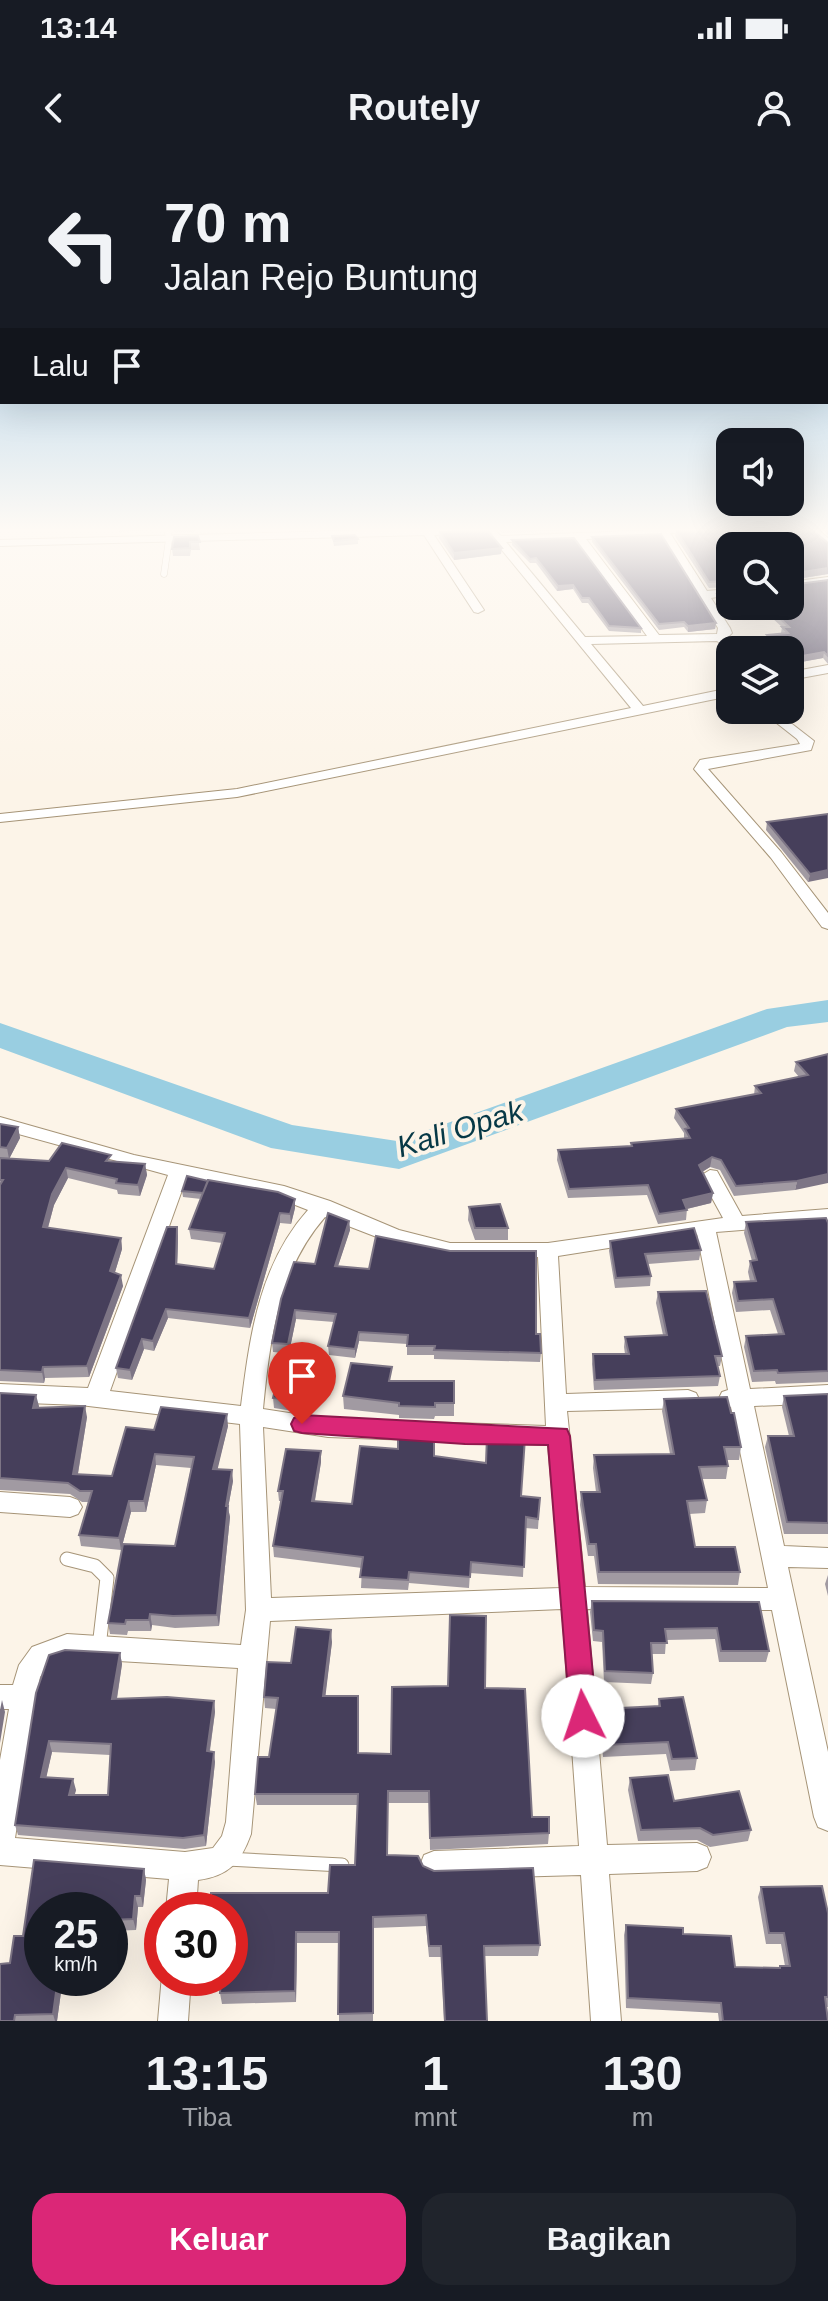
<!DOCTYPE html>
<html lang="id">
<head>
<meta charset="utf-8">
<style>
  body { margin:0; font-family:Arial,sans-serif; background:#20242c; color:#f1f3f6; height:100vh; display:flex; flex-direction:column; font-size:30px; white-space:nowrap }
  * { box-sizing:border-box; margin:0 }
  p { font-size:26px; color:#9ea1a6 }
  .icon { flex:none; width:44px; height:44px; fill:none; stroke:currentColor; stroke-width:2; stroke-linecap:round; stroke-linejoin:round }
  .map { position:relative; height:1861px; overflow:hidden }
  .side { display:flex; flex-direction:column; background:#171b24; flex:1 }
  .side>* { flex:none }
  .hud { position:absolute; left:0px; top:0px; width:828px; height:244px; box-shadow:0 8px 32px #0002; background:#171b24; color:#f1f3f6; overflow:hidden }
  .controls { position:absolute; left:716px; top:268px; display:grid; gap:16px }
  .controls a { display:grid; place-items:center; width:88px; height:88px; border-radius:16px; background:#171b24; box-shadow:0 8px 32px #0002; font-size:40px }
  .speed { position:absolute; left:24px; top:1732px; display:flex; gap:16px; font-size:40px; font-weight:700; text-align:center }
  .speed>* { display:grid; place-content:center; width:104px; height:104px; border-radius:50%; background:#171b24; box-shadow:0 8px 32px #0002; line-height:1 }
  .speed small { font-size:20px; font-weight:400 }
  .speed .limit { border:12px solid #d22; background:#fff; color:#111 }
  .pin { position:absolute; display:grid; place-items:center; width:68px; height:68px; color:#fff; margin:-82px -34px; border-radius:50% 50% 50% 0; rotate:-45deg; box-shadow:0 0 8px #0007 }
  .pin .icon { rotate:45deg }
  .me { position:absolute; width:88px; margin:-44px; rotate:356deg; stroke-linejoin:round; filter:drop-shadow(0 0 6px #0008) }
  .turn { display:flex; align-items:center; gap:28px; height:168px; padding:0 32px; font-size:36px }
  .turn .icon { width:104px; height:104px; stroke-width:2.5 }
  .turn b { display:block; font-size:56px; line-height:68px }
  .then { display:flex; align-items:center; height:76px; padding:0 32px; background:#0003; gap:16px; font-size:30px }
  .eta { display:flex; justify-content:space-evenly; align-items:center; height:136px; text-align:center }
  .eta b { font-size:48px; font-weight:600; line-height:56px }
  .cta { display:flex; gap:16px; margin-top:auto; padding:16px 32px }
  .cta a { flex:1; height:92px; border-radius:24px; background:#db2777; color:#fff; font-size:32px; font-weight:600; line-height:92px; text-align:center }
  .cta a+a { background:#20242c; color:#f1f3f6 }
  .status { display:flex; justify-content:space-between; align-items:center; height:56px; padding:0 40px; background:#171b24; direction:ltr }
  .status svg { height:22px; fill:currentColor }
  header { display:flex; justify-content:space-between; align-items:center; height:104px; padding:0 32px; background:#171b24; font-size:36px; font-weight:600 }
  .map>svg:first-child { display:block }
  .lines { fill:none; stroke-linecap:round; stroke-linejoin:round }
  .river { fill:#99cee1; fill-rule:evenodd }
  .lane-far1-casing { stroke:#a69477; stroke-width:7 }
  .lane-casing { stroke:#a69477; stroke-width:15 }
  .street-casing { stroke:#a69477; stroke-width:2 }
  .lane-far1 { stroke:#fff; stroke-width:6 }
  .lane { stroke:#fff; stroke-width:13 }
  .street { fill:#fff; fill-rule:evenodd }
  .wall { fill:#a19aa2; fill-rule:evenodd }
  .shaded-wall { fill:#7d7585 }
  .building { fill:#463f5b; stroke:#7d7585; stroke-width:2; fill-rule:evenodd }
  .route { fill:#db2777; stroke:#8e194d; stroke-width:2 }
  .labels { text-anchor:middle; stroke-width:8; stroke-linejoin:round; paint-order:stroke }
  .water-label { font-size:30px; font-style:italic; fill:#063846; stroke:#fcf4e8 }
</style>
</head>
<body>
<div class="status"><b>13:14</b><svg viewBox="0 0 49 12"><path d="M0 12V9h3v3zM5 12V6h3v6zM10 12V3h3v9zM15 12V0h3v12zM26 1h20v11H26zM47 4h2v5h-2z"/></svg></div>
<header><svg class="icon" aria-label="back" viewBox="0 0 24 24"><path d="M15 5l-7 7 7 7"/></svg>Routely<svg class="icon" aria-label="person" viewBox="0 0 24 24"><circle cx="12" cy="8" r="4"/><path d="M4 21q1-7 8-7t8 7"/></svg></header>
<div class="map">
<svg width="828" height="1861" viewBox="0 0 828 1861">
  <rect width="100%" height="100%" fill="#fcf4e8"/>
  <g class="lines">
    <path class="river" d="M828,840V862L787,867L399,1009L271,988L0,888V863L292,965L397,981L767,849Z"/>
    <defs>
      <path id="lane-far1" d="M164,414L169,379L167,367"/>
      <path id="lane" d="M67,1399L95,1406L107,1418L99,1487
        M227,1699L342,1705"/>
      <path id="street" d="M491,367L501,376L658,370L656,367H743L738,370L670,373L707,431L730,429V435L711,438L730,468L732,473L728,477L742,490L730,491L717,481L591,484L643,546L730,528V536L237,637L0,662V654L237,629L631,548L488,373L434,375L484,450L478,453L474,452L424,375L0,386V380ZM662,376L718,468L717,474L659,475L586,379ZM575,379L647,476L585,477L506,382Z
        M804,367H815L828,378V387Z
        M828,417V423L790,428V422Z
        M828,505V513L790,520V512Z
        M760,550H774L814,581L811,590L708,609L781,692L828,753V769L822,767L771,698L694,609L700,600L705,599L800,584L797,579Z
        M0,957L134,995L284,1026L330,1041L399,1070L450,1083H548L723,1058L700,1016L710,1010L717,1011L742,1056L828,1049V1063L716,1072L750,1229L828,1225V1243L754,1246L784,1386L828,1388V1408L788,1407L828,1592V1671L818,1667L814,1657L772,1450L587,1449L607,1685L697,1683L707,1687L711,1697L707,1707L697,1711L609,1714L621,1861H591L581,1715L434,1719L424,1715L420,1705L424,1695L434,1691L579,1686L562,1449L270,1461L251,1674C241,1702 229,1716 198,1720L196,1750H166L169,1719L0,1705V1600L9,1549H0V1525H13L19,1505L32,1487L67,1474L241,1485L246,1450L240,1264L80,1245L0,1242V1224L88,1228L168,1015L0,969ZM186,1019L280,1039L308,1050C259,1105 250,1175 241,1246L110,1231ZM325,1057L387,1081L450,1097H538L546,1266L328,1259L263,1249C270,1179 278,1111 325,1057ZM697,1074L728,1230L722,1232L719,1238L722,1244L731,1247L768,1428L585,1427L567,1251L688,1248L696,1245L699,1239L696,1233L688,1230L566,1234L558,1096ZM263,1267L328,1277L548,1285L561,1428L271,1438ZM67,1498L238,1508L226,1662L222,1676L213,1688L185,1692L15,1678L40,1517L50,1504Z
        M0,1332L70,1337L78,1340L82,1347L78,1354L70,1357L0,1352Z
        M162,1815V1818H191L188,1861H158Z"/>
    </defs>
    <use href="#lane-far1" class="lane-far1-casing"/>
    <use href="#lane" class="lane-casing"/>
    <use href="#street" class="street-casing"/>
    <use href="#lane-far1" class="lane-far1"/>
    <use href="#lane" class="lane"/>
    <use href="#street" class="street"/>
  </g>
  <path class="wall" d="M118,367H162L161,370L119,372Z
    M173,367H194L195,372H174Z
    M326,367H347V368H327Z
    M494,367H654L502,373Z
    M742,367H809L828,383V414L790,420V386H730V427L709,428L675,376L676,370L740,383H753L741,371Z
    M819,367H828V375Z
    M440,372L501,394L454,400L439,378Z
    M198,376L200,390H191L190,396H173L172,389Z
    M332,376L358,379V384L334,386Z
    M592,377L716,463L715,469L688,472L684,467L659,470L592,382Z
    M512,380L641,468V473L609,471L588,443H582L573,429L557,431L536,403H530L512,385Z
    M828,420V504L823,498L790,504V490H776L766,481L767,475L781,473L782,467L759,446H790L791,425Z
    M828,654L808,722L766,670L767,662Z
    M828,894L795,1030L734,1036L720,1010L710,1007L702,1012L713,1033L711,1043L687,1049L686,1060L658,1064L647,1035L568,1038L557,1000L558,990L631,986V983L684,978V973L674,958L676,949L754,935L755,926L799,917L794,911L796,902Z
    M0,964L18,967L20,978L9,999L0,998Z
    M0,998L49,1001L112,1002L145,1004L147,1015L140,1036L118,1034L117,1030L68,1018L54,1045L48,1068L121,1078L122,1089L115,1112L123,1126L89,1217L45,1218L44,1223L0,1221Z
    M187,1016L295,1048L291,1064L280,1063L250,1168L168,1158L154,1191L144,1189L132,1220L118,1218L116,1208L178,1076L177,1104L214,1109L222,1083L191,1079L189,1069L201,1039L183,1037L182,1031Z
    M469,1047L508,1068V1080H475L468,1060Z
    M349,1061L350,1070L338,1106L536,1174L541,1193L540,1202L434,1199V1195H407V1184L359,1181L355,1198L329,1195L328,1186L334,1162L296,1159L289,1192L317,1195L318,1205L306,1253L274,1248L273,1238L284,1193L273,1192L272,1183L315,1104Z
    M746,1062L828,1063V1222L776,1224L775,1221L752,1222L744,1187L746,1176L778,1174L770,1150L736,1152L732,1133L734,1122L750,1121L748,1112L750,1101H752L744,1073Z
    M610,1081L701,1090L699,1100L648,1104L651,1116L650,1126L615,1128L609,1091Z
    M658,1132L722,1196L720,1206H718L720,1216L718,1226L594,1230L592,1204L593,1194H625L624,1187L625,1177L663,1175L656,1143Z
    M392,1221H454V1256H435L434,1259L399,1258V1255L344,1249L343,1236Z
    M0,1233L39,1246V1248L87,1257L78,1314L112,1316L154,1270L228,1266L217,1309L233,1321L228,1348L230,1357L219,1466L175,1468L152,1465L151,1471H128L127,1475L110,1474L108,1463L175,1386L191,1308L156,1305L146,1352H131L121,1390L81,1386L79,1375L88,1342H82L70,1334L0,1330Z
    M828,1234V1374H784L765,1287L768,1276H789L782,1247L784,1236Z
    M664,1239L741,1287L739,1300H727L728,1306L726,1319H702L707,1340L705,1353L689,1354L695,1387L740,1412L738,1425L598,1424L594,1396H588L580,1345L581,1332H596L593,1308L594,1295L670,1294L662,1251Z
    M321,1291V1302L315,1341L352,1344L434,1296L521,1336L540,1338L538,1369L525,1368L523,1417L470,1413L469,1428L409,1423L408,1430L361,1428L362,1408L274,1397L273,1386L281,1341H279L278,1331Z
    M828,1415V1436L825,1424Z
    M592,1441L759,1442L769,1491L766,1502H719L715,1479L666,1480L665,1494H652L653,1513L651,1524L604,1522L602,1482L593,1481L590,1452Z
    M332,1482L325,1536L359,1593L391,1594L485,1528L532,1657L549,1673L548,1684L430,1690L429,1643H388L387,1695L423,1706L540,1785L538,1796H484L487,1861H444L441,1797H429L426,1766L373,1768V1861H339V1783H297L296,1842L222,1844L220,1833L328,1733L355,1705L357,1645H257L255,1634L269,1597L276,1549L265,1548L264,1537L291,1503Z
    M120,1493L122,1504L117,1539L214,1541L215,1552L210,1591L215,1602L206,1686L185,1689L18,1675L15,1665L36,1533ZM52,1592L110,1595L108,1635H74L76,1630L46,1617Z
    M659,1539L697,1598L695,1610L670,1611L666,1594L603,1597L600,1561L601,1549L658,1546Z
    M630,1618L674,1641L751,1670L748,1681L710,1687L697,1680L638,1681L628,1630Z
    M34,1700L144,1709L146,1720L143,1747H138L136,1770L110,1771V1750H42V1818H63L57,1861H0V1804L10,1803L14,1776H23Z
    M761,1727L828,1753V1847H827L828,1861H719L718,1853L626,1848L624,1775L626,1765L683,1774L735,1807L779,1808L780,1806H785L781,1784H766L758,1737Z"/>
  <path class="shaded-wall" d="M502,388L501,394L454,400V393Z
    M828,408V414L790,420V414Z
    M573,425V429L557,431L558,426Z
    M730,438V444L719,445L720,439Z
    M716,463L715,469L688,472V466Z
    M824,492L823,498L790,504L791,498Z
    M828,710V718L808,722L810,714Z
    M18,967L20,978L9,999L7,988Z
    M712,997L710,1007L697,1015L699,1005Z
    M145,1004L147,1015L140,1036L138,1025Z
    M66,1008L68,1018L54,1045L45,1078L43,1067L52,1034Z
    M828,1014V1023L795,1030L797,1021Z
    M713,1033L711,1043L682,1050L683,1040Z
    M295,1039V1048L291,1064L290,1054Z
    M280,1053V1063L250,1168L249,1158Z
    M349,1061L350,1070L335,1115V1106Z
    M177,1067L178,1076L177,1114L176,1104Z
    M121,1078L122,1089L112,1122L110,1111Z
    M121,1115L123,1126L89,1217L87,1206Z
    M166,1149L168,1158L154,1191L153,1181Z
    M295,1150L296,1159L289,1193L288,1184Z
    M359,1172V1181L355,1198V1189Z
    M142,1179L144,1189L132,1220L130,1210Z
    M317,1195L318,1205L306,1253V1242Z
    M43,1207L45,1218L44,1223L42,1212Z
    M36,1235L39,1246L36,1260L33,1248Z
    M85,1246L87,1257L76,1325L73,1314Z
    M227,1254L228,1266L215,1320L213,1309Z
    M321,1291V1302L313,1351L312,1341Z
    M155,1294L156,1305L146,1352L144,1341Z
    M232,1310L233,1321L228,1348L230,1357L219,1466L217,1455L226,1346Z
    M129,1341L131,1352L121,1390L119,1378Z
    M150,1454L152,1465L151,1471L149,1460Z
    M331,1470L332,1482L324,1548L323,1536Z
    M120,1493L122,1504L115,1550L112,1539Z
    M2,1540L5,1552L0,1583V1550Z
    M214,1541L215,1552L208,1602L207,1591Z
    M49,1581L52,1592L44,1628L41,1617Z
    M214,1592L215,1602L206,1686L204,1675Z
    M73,1619L76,1630L72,1646L69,1635Z
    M144,1709L146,1720L143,1747L141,1736Z
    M135,1736L138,1747L136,1770L133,1759Z
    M296,1772L297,1783L296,1842L295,1831Z
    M58,1818H63L57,1861H55L53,1854Z"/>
  <path class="building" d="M743,367H809L828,383V408L790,414V386H730V421L709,422L676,370L724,368L740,383H753L755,378Z
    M487,370L502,388L454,393L440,372Z
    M661,374L716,463L688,466L684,462L659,464L592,377Z
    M355,375L358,379L334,381L332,376Z
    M198,376L200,382H190V388L172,389L174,377Z
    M574,378L641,468L609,466L589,438H582L573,425L558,426L536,398L530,399L512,380Z
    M828,420V496L824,492L791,498L790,496V490H783L767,475L788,473L782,467H789L767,446H790V424L791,425Z
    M730,432V438L720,439L717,434Z
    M828,654V710L810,714L767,662Z
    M828,894V1014L797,1021L736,1026L721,1000L712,997L699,1005L713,1033L683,1040L687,1050L659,1054L648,1025L569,1029L558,990L632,986L631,983L690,978L685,969L689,968L676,949L761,933L755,926L808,915L796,902Z
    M0,964L18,967L7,988L0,987Z
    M62,983L111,995L106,1001L145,1004L138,1025L116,1023L117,1019L66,1008L52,1034L43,1067L121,1078L110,1111L121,1115L87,1206L43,1207L42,1212L0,1210V1025L3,1020H0V998L49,1001Z
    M187,1016L208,1021L203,1033L182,1031Z
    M208,1020L278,1032L295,1039L290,1054L280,1053L249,1158L166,1149L153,1181L142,1179L130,1210L116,1208L167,1067H177L176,1104L214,1109L225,1073L189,1069Z
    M500,1044L508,1068H475L469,1047Z
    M328,1053L349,1061L335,1106L369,1109L376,1076L450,1091H536V1174H540L541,1193L434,1190L435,1186H407L408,1175L359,1172L355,1189L328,1186L336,1154L295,1150L288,1184L272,1183L281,1139L294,1102L315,1104Z
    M826,1058L828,1063V1211L778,1213L777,1210L754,1211L746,1176L784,1174L773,1139L738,1141L734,1122L756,1121L750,1101L757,1100L746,1062Z
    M694,1068L701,1090L645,1094L651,1116L616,1118L610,1081Z
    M706,1131L722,1196H715L720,1216L595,1220L593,1194H629L625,1177L667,1175L658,1132Z
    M285,1191L317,1195L306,1242L273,1238Z
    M351,1203L392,1207L389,1221H454V1243H435V1247L399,1246V1243L343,1236Z
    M0,1233L36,1235L33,1248L85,1246L73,1314L112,1316L126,1267L154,1270L161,1247L227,1254L213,1309L232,1310L226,1346H228L217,1455L173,1456L150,1454L149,1460H126L125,1464L108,1463L123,1384L175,1386L194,1297L155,1294L144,1341H129L119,1378L79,1375L92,1331H80L68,1323L0,1318Z
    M828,1234V1363L787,1362L768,1276H794L784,1236Z
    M727,1237L731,1253H734L741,1287H724L728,1306L699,1307L707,1340L687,1341L695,1387H735L740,1412H599L596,1384H589L581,1332H600L594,1295L674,1294L664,1239Z
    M398,1272L434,1273V1296L486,1303L487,1276L525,1278L521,1336L540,1338L538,1359L526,1357L524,1407L471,1402L470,1417L409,1412L408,1420L360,1417L363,1397L273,1386L283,1331H278L286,1289L321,1291L312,1341L352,1344L360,1286L398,1289Z
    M592,1441L759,1442L769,1491H721L717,1468L665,1469L667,1483H651L653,1513L605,1511L603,1471L594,1470Z
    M450,1455L486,1456L485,1528L525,1529L532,1657H549V1673L430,1678L429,1631H388L387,1695L418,1696L423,1706L434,1711L533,1708L540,1785L484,1786L487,1861H445L441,1786H429L426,1755L373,1757V1853L338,1854L339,1772H296L295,1831L220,1833L221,1818H230V1750H210L211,1733H328L330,1705H355L358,1634H255L258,1597H269L278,1538L264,1537L267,1502L291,1503L296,1467L331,1470L323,1536H358V1593L391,1594L392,1527L448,1526Z
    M65,1490L120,1493L112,1539L167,1537L214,1541L207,1591L214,1592L204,1675L183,1678L15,1665L36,1533L49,1495ZM49,1581L111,1584L108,1635H69L73,1619L41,1617Z
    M683,1537L697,1598L672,1599L668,1582L604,1585L601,1549L660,1546L659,1539Z
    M668,1615L674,1641L739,1631L751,1670L713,1675L700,1668L641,1670L630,1618Z
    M34,1700L144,1709L141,1736H135L133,1759L110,1760V1750H42V1818H58L53,1854L15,1855L14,1861H0V1804L10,1803L14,1776H23Z
    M822,1726L828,1753V1837H825L828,1861H723L721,1843L628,1838L626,1765L683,1768V1774L731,1776L735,1807L780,1808V1806H790L784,1773H769L761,1727Z"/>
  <linearGradient id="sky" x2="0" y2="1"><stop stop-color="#88bee5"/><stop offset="0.59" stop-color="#fefaf5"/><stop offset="1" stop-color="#fefaf5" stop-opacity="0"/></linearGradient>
  <rect width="828" height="627" fill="url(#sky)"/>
  <path class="route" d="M302,1255L567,1269L570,1276L597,1556L593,1565L583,1569L574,1565L570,1556L548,1285L465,1284L302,1273L294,1271L291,1264L294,1258Z"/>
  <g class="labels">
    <g class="water-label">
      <text transform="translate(460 969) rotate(-17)" y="10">Kali Opak</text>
    </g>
  </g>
</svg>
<div class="controls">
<a><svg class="icon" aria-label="sound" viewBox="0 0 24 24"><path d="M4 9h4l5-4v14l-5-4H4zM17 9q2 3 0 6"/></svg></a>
<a><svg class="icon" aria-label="search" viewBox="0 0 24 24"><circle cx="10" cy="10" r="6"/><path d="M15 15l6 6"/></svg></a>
<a><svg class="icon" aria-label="layers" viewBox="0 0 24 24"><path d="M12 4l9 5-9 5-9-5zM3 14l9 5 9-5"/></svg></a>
</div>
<div class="speed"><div>25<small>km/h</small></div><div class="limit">30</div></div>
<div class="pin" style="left:302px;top:1264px;background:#d93025"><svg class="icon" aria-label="arrive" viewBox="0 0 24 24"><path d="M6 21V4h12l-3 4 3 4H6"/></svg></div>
<svg class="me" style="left:583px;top:1556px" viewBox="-20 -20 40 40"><circle r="19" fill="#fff"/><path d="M0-13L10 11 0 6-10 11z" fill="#db2777"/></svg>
<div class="hud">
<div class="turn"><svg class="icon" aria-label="left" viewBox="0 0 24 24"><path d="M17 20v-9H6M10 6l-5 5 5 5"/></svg><div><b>70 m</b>Jalan Rejo Buntung</div></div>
<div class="then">Lalu<svg class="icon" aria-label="arrive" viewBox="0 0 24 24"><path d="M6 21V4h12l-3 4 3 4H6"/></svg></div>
</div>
</div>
<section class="side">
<div class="eta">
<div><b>13:15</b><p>Tiba</p></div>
<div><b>1</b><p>mnt</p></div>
<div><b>130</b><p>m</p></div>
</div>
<div class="cta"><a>Keluar</a><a>Bagikan</a></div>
</section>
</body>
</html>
